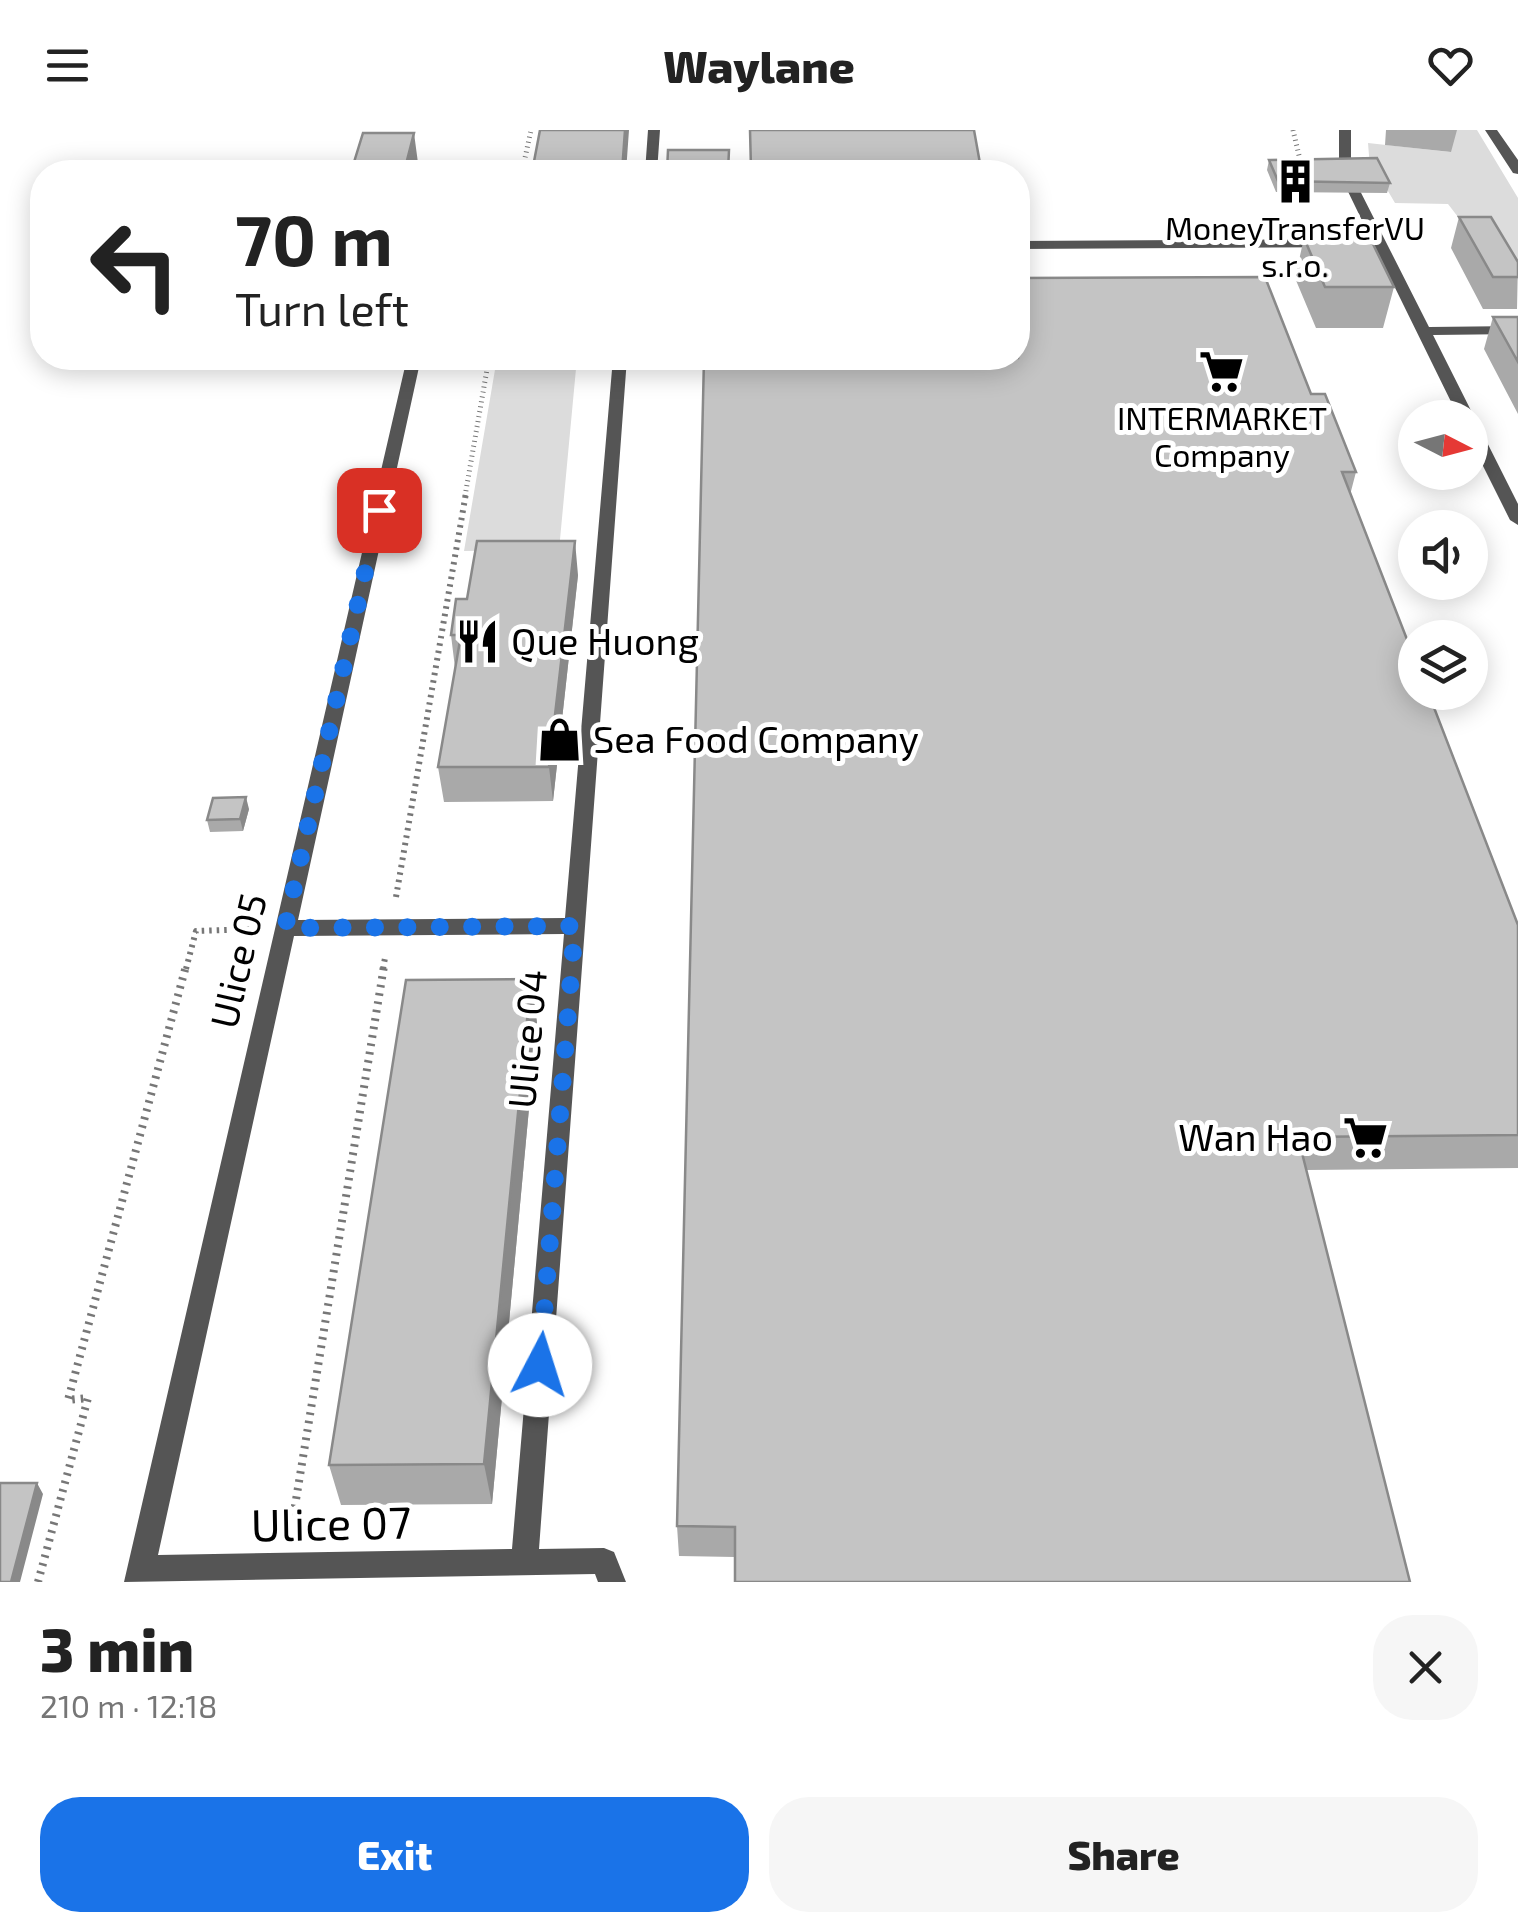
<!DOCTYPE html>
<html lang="en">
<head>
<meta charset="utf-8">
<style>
  body { margin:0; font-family:"Exo 2",sans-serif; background:#f6f6f6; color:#222; height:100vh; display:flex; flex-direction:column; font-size:38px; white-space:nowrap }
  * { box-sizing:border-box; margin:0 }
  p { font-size:32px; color:#767676 }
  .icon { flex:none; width:55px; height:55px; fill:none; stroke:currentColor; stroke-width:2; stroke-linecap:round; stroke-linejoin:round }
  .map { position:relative; height:1452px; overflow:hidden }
  .panel { display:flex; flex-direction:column; background:#fff; flex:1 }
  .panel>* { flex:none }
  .banner { position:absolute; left:30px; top:30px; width:1000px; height:210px; border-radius:40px; box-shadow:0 5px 25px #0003; background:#fff; color:#222; overflow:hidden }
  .needle { width:65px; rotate:96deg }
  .controls { position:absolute; left:1398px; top:270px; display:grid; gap:20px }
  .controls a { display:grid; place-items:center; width:90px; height:90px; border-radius:50%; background:#fff; box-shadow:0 5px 25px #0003; font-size:50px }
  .pin { position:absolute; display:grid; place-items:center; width:85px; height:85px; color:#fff; margin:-42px; border-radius:20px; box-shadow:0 5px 15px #0006 }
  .me { position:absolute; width:110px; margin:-55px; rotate:5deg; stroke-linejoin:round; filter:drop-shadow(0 0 8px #0008) }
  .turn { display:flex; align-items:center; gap:35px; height:210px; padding:0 40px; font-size:45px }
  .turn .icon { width:130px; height:130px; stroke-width:2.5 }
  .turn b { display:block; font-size:70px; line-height:85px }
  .round { display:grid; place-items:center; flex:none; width:105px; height:105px; border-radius:40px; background:#f6f6f6 }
  .summary { display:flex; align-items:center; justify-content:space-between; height:170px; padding:0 40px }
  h1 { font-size:60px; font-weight:800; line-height:75px }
  .action { display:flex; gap:20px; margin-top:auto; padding:20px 40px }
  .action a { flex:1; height:115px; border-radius:40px; background:#1a73e8; color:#fff; font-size:40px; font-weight:800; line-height:115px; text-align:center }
  .action a+a { background:#f6f6f6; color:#222 }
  header { display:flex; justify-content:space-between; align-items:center; height:130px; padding:0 40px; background:#fff; font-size:45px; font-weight:800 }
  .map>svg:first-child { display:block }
  .green { fill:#dcdcdc }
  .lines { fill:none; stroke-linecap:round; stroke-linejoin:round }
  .path-far2 { stroke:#777; stroke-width:5; stroke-dasharray:1 4; stroke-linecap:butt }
  .path-far1 { stroke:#777; stroke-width:6; stroke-dasharray:2.5 5; stroke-linecap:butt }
  .path { stroke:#777; stroke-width:8; stroke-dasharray:2.5 6; stroke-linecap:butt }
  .minor { fill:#555; fill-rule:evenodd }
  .wall { fill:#a9a9a9 }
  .shaded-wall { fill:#898989 }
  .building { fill:#c4c4c4; stroke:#898989; stroke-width:2.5 }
  .route { stroke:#1a73e8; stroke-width:18; stroke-dasharray:0 32.4 }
  .labels { text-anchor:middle; stroke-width:10; stroke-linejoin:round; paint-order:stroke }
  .far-poi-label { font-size:32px; fill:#000; stroke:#fff }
  .poi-label { font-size:38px; fill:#000; stroke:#fff; text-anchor:start }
  .street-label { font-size:38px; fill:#000; stroke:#fff }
  .near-street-label { font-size:45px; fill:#000; stroke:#fff }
</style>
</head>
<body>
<header><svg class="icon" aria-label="menu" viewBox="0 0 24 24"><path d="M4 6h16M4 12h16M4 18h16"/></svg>Waylane<svg class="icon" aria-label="heart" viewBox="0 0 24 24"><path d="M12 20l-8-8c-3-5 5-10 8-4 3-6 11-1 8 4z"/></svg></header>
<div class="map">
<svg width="1518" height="1452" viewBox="0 0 1518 1452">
  <rect width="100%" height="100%" fill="#fff"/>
  <path class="green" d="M1451,0H1477L1518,68V150L1482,118L1448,74L1395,73L1375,39L1370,38L1368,13L1450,22Z
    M497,228H577L559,420L464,421Z"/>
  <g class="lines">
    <path class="path-far2" d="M1293,0L1302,38
      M522,42L531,0
      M465,366L489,228"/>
    <path class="path-far1" d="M396,767L466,363
      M186,839L196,801L254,799
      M383,839L385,828"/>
    <path class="path" d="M292,1394L384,836
      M38,1452L88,1268L68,1270L186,836"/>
    <path class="minor" d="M648,0H660L657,42H645Z
      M1339,0H1351V43L1429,197L1518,196V204L1433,205L1518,374V395L1510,390L1470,310V288H1459L1375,117L1018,119V111L1371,109L1339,43Z
      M1485,0H1497L1518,30V44L1513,43Z
      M407,228H421L298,790L565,788L613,228H627L539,1419L604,1418L614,1422L626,1452H598L595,1444L124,1452ZM564,804L512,1419L158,1425L294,806Z"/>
  </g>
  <path class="wall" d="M750,0L981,39L980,42H751Z
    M1386,0H1457L1451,22L1385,15Z
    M1269,30L1390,53L1387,63L1276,62L1267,40Z
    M1459,87L1518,132L1517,179H1483L1451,118Z
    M1304,108L1394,157L1383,198H1316L1295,148Z
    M1493,187H1518V284L1484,219Z
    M1311,264L1356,342L1350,365L1518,795V1038L1306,1040L735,1427L679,1426L677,1396Z
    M578,445L553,671L444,672L438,637L455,538L451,505L467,469Z
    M249,679L243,701L210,702L207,690Z
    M531,849L537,893L492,1374L341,1375L329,1335Z"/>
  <path class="shaded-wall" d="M625,0H629L626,42H622Z
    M414,3L418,33L416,42H404Z
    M575,411L578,445L553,671L549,637Z
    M246,667L249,679L243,701L240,689Z
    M531,849L537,893L492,1374L484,1334Z
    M37,1353L43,1364L20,1452H11Z"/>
  <path class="building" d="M540,0H625L622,42H532Z
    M750,0H974L981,39H751Z
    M363,3H414L404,42H351Z
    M668,20H729L728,42H667Z
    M1377,28L1390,53L1278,51L1269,30Z
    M1459,87H1491L1518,132V147H1493Z
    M1304,108H1370L1394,157H1325Z
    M1265,147L1311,264H1325L1356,342H1342L1415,530V562H1428L1518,795V1005L1298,1007L1410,1452H735V1397L677,1396L704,228H1018V148Z
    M1493,187H1518V232Z
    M477,411H575L549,637H438L461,505H451L456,469H467Z
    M246,667L240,689L207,690L213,668Z
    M531,849L484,1334L329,1335L406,850Z
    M0,1353H37L11,1452H0Z"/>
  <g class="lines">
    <path class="route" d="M379,380L285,798L575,796L540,1235"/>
  </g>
  <defs>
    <symbol id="building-bare" viewBox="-9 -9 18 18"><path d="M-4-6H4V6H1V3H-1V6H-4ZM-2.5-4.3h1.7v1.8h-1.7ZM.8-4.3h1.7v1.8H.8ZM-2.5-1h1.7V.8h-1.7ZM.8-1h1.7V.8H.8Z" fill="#000" stroke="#fff" stroke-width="2.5" paint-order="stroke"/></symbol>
    <symbol id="supermarket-bare" viewBox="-9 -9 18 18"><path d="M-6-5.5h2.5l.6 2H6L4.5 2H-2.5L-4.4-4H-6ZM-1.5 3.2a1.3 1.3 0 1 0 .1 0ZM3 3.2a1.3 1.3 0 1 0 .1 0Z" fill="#000" stroke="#fff" stroke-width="2.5" paint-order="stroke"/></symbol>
    <symbol id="restaurant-bare" viewBox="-9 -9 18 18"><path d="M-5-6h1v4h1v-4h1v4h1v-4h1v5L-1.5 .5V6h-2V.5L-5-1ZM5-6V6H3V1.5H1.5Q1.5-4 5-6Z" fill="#000" stroke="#fff" stroke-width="2.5" paint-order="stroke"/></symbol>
    <symbol id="shop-bare" viewBox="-9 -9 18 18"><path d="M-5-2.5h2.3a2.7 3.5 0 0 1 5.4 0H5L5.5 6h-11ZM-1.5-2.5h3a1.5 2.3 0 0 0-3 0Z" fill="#000" stroke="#fff" stroke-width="2.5" paint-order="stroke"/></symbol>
  </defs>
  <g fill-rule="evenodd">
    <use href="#building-bare" x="1264" y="20" width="63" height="63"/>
    <use href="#supermarket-bare" x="1190" y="210" width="63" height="63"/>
    <use href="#restaurant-bare" x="446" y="480" width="63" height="63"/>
    <use href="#shop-bare" x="528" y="578" width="63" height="63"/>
    <use href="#supermarket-bare" x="1334" y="976" width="63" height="63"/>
  </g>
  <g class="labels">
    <g class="far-poi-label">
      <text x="1295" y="110">MoneyTransferVU<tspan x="1295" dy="37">s.r.o.</tspan></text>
      <text x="1222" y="300">INTERMARKET<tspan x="1222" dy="37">Company</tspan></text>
    </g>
    <g class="poi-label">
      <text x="511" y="525">Que Huong</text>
      <text x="593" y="623">Sea Food Company</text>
      <text x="1333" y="1021" text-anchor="end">Wan Hao</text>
    </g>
    <g class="street-label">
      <text transform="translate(239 831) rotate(-77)" y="13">Ulice 05</text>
      <text transform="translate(528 909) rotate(-85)" y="13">Ulice 04</text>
    </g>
    <g class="near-street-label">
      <text transform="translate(331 1394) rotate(-1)" y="16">Ulice 07</text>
    </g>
  </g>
</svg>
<div class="controls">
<a><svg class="needle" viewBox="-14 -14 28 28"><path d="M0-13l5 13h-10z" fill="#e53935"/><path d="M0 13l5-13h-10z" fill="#767676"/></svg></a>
<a><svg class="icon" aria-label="sound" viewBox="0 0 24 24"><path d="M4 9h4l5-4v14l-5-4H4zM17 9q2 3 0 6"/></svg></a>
<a><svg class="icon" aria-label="layers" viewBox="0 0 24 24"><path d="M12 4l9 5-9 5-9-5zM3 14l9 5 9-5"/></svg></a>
</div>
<div class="pin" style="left:379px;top:380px;background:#d93025"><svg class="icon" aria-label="arrive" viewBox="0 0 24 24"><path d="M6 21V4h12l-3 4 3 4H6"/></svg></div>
<svg class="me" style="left:540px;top:1235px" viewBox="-20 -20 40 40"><circle r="19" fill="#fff"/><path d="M0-13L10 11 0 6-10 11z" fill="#1a73e8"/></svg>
<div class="banner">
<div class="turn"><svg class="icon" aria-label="left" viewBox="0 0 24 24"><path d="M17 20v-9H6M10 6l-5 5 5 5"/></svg><div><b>70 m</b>Turn left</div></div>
</div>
</div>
<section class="panel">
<div class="summary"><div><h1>3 min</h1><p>210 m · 12:18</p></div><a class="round"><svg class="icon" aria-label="close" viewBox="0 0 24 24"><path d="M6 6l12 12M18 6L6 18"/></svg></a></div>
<div class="action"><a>Exit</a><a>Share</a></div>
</section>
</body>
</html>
